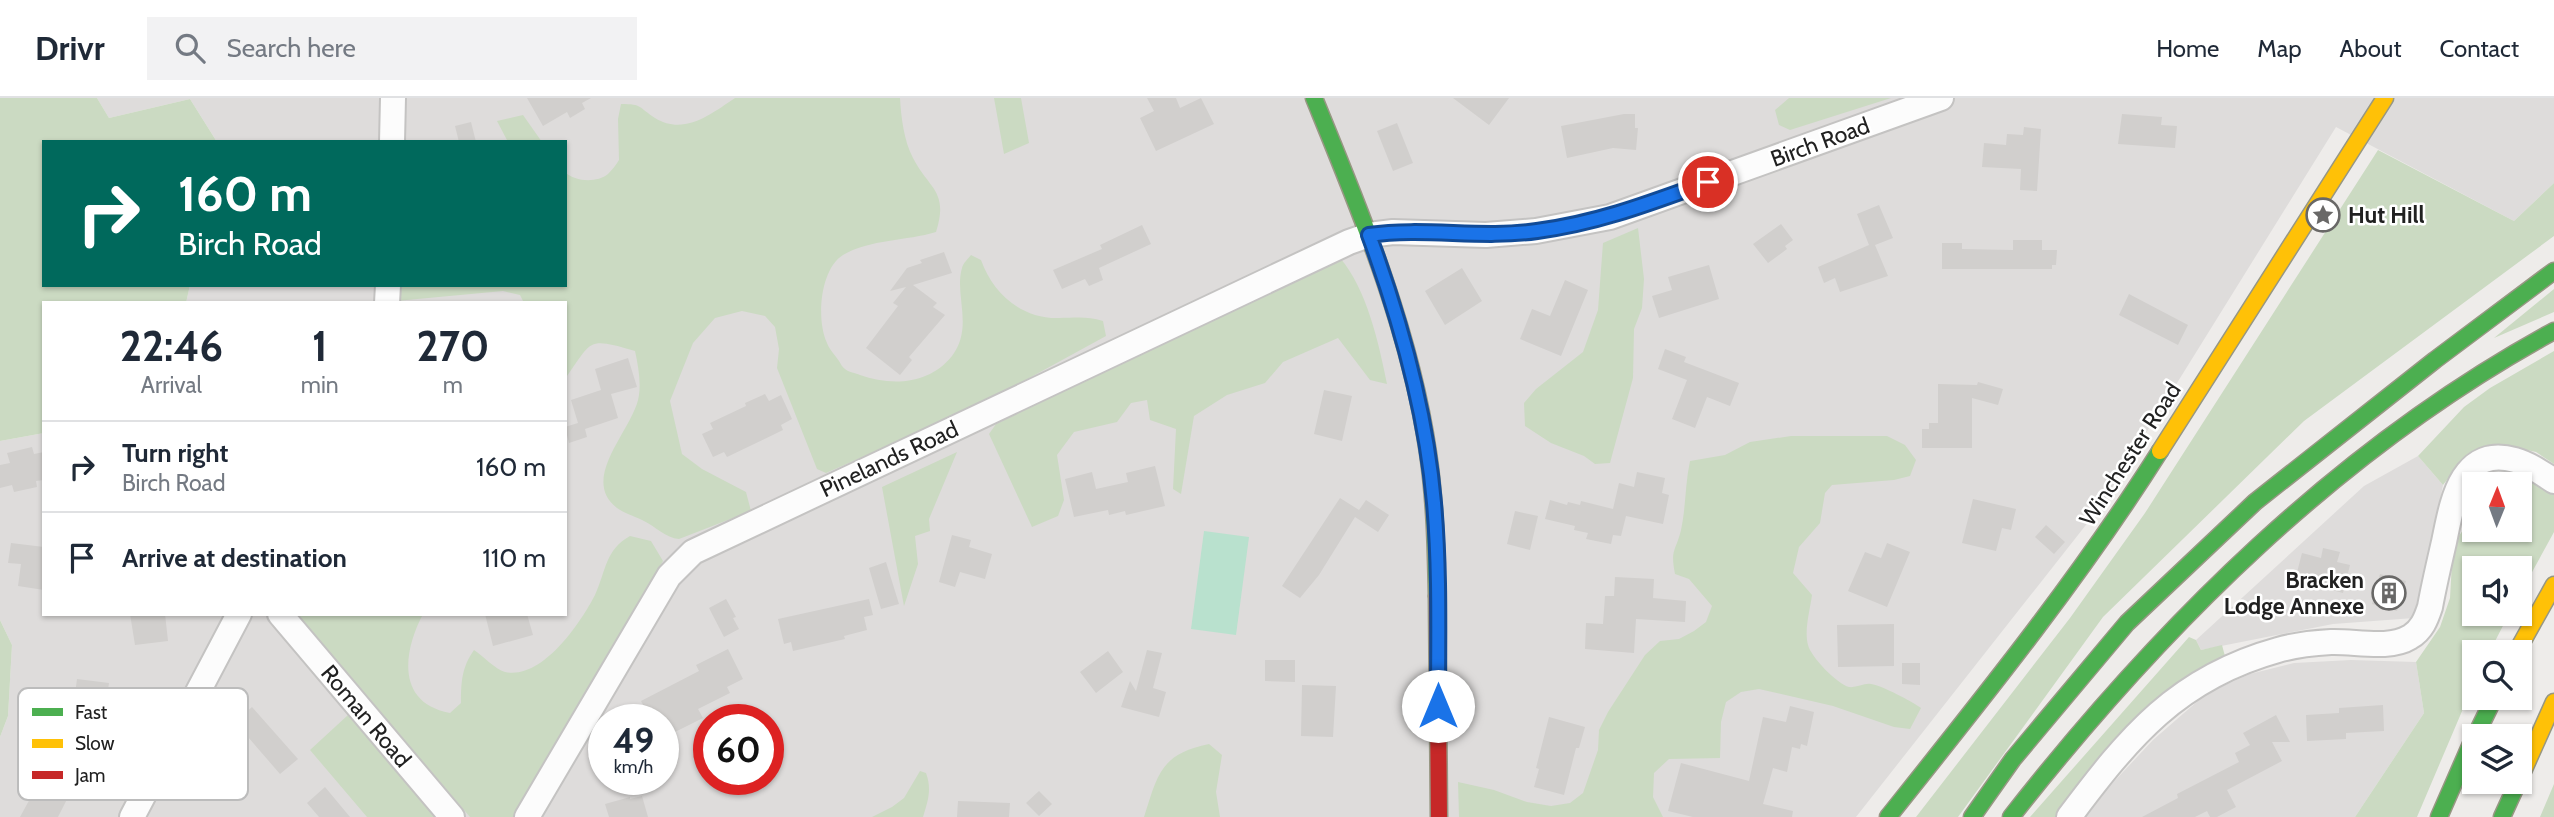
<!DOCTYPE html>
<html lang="en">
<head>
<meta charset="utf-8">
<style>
  body { margin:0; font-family:Cabin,sans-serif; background:#f2f2f3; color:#1f2937; height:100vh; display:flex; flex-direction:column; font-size:26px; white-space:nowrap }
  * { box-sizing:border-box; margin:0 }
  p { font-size:23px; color:#747a83 }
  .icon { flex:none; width:38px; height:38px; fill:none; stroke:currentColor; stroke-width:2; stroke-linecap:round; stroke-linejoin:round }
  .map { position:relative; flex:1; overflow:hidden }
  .details { position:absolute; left:42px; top:203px; width:525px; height:315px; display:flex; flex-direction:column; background:#fff; border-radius:0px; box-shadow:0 2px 5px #0004 }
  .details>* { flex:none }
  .top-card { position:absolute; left:42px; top:42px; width:525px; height:147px; border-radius:0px; box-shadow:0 2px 5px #0004; background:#00695c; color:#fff; overflow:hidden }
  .needle { width:46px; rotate:1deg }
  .controls { position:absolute; left:2462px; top:374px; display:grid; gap:14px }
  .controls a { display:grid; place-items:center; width:70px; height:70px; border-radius:0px; background:#fff; box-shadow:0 2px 5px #0004; font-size:35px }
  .speed { position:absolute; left:588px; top:606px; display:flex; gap:14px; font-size:35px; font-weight:700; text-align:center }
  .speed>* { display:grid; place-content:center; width:91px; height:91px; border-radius:50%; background:#fff; box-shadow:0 2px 5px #0004; line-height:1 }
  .speed small { font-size:18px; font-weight:400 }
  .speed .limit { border:10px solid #d22; background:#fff; color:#111 }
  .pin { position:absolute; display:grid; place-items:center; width:60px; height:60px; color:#fff; margin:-30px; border:4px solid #fff; border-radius:50%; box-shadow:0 2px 7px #0007 }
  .me { position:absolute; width:77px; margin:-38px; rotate:0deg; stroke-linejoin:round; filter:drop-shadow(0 0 5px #0008) }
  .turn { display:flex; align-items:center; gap:24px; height:147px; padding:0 21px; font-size:32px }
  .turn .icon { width:91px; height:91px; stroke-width:2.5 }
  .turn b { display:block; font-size:49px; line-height:60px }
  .eta { display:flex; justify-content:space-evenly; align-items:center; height:119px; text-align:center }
  .eta b { font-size:42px; font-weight:800; line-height:49px }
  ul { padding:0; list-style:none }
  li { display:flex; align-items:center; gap:21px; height:91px; padding:0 21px; border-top:2px solid #e0e1e3 }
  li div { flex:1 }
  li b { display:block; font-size:26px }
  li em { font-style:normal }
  header { display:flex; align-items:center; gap:42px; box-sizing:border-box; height:98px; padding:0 35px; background:#fff; border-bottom:2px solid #e0e1e3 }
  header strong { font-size:33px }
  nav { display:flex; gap:38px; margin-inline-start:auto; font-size:24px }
  .search { width:490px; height:63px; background:#f2f2f3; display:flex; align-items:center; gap:18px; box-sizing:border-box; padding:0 24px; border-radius:0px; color:#747a83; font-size:26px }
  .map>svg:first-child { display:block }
  .residential { fill:#dedcdb; fill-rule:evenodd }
  .forest { fill:#cbdac2 }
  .pitch { fill:#b9e1ce }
  .building { fill:#d1cfcd }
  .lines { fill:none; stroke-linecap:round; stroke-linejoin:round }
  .street-casing { stroke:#c4c3c2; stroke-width:28 }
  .fast-casing { stroke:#979783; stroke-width:19 }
  .slow-casing { stroke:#979783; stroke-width:19 }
  .jam-casing { stroke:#979783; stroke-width:19 }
  .street { stroke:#fcfcfc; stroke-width:24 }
  .fast { stroke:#4caf50; stroke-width:16 }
  .slow { stroke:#ffc107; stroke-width:16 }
  .jam { stroke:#c62828; stroke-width:16 }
  .route-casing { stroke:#114b97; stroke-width:18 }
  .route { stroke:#1a73e8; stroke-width:12 }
  .labels { text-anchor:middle; stroke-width:5; stroke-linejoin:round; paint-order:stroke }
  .street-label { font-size:23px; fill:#212121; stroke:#fff }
  .poi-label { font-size:23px; font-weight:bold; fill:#212121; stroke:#fff; text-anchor:start }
  .key { fill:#fff; stroke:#bcbcbc; stroke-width:2 }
  .key-label { font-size:19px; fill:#212121 }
</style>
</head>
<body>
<header>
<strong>Drivr</strong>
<div class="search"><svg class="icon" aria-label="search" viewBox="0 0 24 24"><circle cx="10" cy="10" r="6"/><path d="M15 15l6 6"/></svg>Search here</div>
<nav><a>Home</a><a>Map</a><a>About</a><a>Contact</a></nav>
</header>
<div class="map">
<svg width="2554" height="719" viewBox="0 0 2554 719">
  <rect width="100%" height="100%" fill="#eeecea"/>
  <path class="residential" d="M97,0H2554V85L2514,123L2336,29L2100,409L1856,719H0V639L8,618L12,547L0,522V343L44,335V516H565V205H186L190,187H565V44H217L190,1L109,20ZM604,621H663V681H604ZM709,621H768V681H709Z
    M2418,358L2443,387L2422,495L2414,520L2333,526L2201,552L2196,542L2364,388Z
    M2351,562L2416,564L2424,615L2355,719H2085L2093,706L2153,642L2207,595L2250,576L2294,565Z"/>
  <path class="forest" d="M0,0H97L109,20L190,1L217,44H44V187H190L186,205H44V335L0,343Z
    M735,0H900C901,19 904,43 913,60C929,91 949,93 936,134C907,143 870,141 843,157C820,171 816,222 827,245C829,251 835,257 839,263C841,266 842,269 845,271C848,274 856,275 860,277C891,288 929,287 952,258C974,229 954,197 962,170C963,165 968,161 971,157L981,162C993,196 1022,221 1059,220C1076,220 1087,218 1103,223L1106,238L978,308L826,375L817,371L777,270L779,251L775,229L765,218L742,213L715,220L693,245L670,303L682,356L702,371L746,394L751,413L679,441C666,440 655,428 642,422C634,418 624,415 617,410C578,380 635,330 639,297C641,283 638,267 635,253C586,239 593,242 565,281V205H524L520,197L503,193L396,203V187H565V74C575,84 597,85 608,76C612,72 616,67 619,62L618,21L621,6C643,6 638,9 655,20C684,38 711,16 735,0Z
    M994,0H1021L1029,45L1004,56Z
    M1789,0H1891L1790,32L1779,27L1775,12Z
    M523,17L542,44H508L497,23Z
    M2378,52L2514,123L2554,85V138L2304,323L2103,519L1958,719H1916L2070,520L2145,415Z
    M1638,130L1644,181L1642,210L1634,231L1633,280L1610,365L1595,366L1584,358L1551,345L1525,328L1524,305L1536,291L1583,254L1598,212L1603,145Z
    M1340,160C1367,191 1379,246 1387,286L1370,282L1338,240L1283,264L1265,285L1227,297L1194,318L1181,396L1173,391L1176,331L1150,322L1147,302L1131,305L1117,324L1074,334L1057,357L1064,402L1058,418L1032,429L989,336L996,326Z
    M2554,191V214L2494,240Z
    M2554,253V366L2536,354L2513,349L2484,353L2461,364L2443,387L2418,358L2464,309L2490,290Z
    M1791,338H1887L1905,347L1916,362L1910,378L1894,382L1832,387L1825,395L1820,425L1799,449L1793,475L1812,497C1810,512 1804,532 1808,547C1811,559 1837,586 1849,589C1856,590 1864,585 1871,586C1883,588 1911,603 1921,610L1910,631L1894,629L1833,608L1759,591L1741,594L1726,604L1721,624L1720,660L1669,661L1654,675L1653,699L1663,719H1459L1458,684L1494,692L1527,704L1551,708L1570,705L1583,695L1598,652L1599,632L1608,614L1645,557L1660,543L1679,541L1694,533L1706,524L1712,508L1689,481L1675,476C1670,451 1676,453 1681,432C1686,409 1685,386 1690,363L1725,357L1750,344Z
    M957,354L929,421L930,433L915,438L918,466L904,508L882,389Z
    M2522,372L2554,394V434L2520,496V471H2474V516H2509L2489,555H2474V585L2417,719H2355L2424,615L2416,564L2440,529L2450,500L2453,446L2474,417V432H2520V387H2502Z
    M630,438L651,443L663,463L518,719H470L297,516H423C403,554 396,605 450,615L461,605C461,583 462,569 474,552C483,558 495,571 505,574C542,582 580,526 595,497C606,473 605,452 630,438Z
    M0,522L12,547L8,618L0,639Z
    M2189,539L2196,542L2201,552L2222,547L2226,562L2062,719H2030Z
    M348,617L436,719H367L310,652Z
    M1209,646L1222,657L1216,694L1220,719H1144C1158,675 1161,656 1209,646Z
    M920,673L926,675C932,691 928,703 923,719H872L892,709L904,700Z
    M2554,686V719H2540Z"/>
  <path class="pitch" d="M1204,433L1249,439L1236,537L1191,531Z"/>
  <path class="building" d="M527,0H591L582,5L585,11L570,20L567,14L543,28Z
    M1147,0H1176L1180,10L1201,0L1214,26L1156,53L1140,20L1154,13Z
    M1453,0H1509L1489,27Z
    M1624,16H1635V30H1638L1636,52L1613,50L1567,60L1561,28Z
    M2122,16L2162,19L2161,27L2177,28L2175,50L2118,46Z
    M471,24L476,44H459L455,28Z
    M1397,25L1413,65L1393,73L1377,33Z
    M2024,29L2041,31L2037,93L2020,92L2021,71L1982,69L1984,45L2006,47L2007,36L2023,37Z
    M1879,107L1893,140L1875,147L1888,178L1840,194L1835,180L1824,185L1818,169L1869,147L1857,116Z
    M1781,126L1793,142L1785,148L1787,151L1768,165L1753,146Z
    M1142,127L1151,146L1099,170L1103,182L1089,188L1085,181L1062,191L1053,172L1102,151L1100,147Z
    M2013,142H2042V152H2057L2056,167H2052V171H1942V145H1962V151L2013,152Z
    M944,154L952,175L913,187L937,205L933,209L945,217L909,259L912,262L900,277L866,250L898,208L893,205L906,189L890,193L907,170L922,165L920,162Z
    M1709,167L1719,201L1659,220L1652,198L1672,192L1668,179Z
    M1462,170L1482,203L1445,227L1425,193Z
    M1565,182L1588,192L1561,258L1520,241L1532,211L1550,218Z
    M2129,196L2188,227L2178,247L2119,217Z
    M1665,251L1686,259L1684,264L1739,285L1730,308L1707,299L1695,330L1672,321L1687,282L1658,271Z
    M628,260L637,289L611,296L618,320L585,331L587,339L569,345L565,329L578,325L571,302L601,292L595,271Z
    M1978,284L2003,291L1998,307L1972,300V350H1922V331H1929V325H1938V286L1977,287Z
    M1324,292L1352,298L1342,343L1314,336Z
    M765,296L769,303L781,297L792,321L781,327L783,332L727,359L724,354L713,359L702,336L713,331L710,325L746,308L745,305Z
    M32,349L34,356L44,354V382L36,383L37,389L14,394L12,387L0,390V367L10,365L7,355Z
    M1155,368L1165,408L1126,417L1125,413L1109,417L1108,412L1074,419L1065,381L1092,374L1096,391L1128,384L1126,375Z
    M1637,374L1665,380L1662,395L1669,397L1663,426L1626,418L1621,438L1613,437L1611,446L1586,441L1588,435L1574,432L1575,428L1545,421L1550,402L1567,407L1568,404L1580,407L1581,403L1613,411L1619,385L1634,389Z
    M1340,400L1359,412L1366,402L1389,417L1378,434L1355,419L1319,477L1300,500L1282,488Z
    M1973,401L2016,411L2011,432L2002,430L1996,453L1962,445Z
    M1515,413L1538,418L1530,452L1507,446Z
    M2046,427L2065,444L2054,456L2035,439Z
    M952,437L971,442L969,449L992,456L985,481L960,474L955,489L939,484Z
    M11,445L44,449V492L18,488L21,466L8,465Z
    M1887,445L1910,454L1887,509L1848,493L1865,454L1881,460Z
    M2323,450L2340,454L2337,464L2350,467L2343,495L2295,482L2302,455L2321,460Z
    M886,464L899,506L881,511L869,470Z
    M2380,476L2406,483L2397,513L2372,506Z
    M1615,479L1654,481L1653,500L1686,503L1685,524L1636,521L1634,555L1585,551L1586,525L1603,526L1605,498H1614Z
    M726,501L736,519L733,520L739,531L724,539L709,510Z
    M869,501L873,517L864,519L867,532L844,538L845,541L793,553L791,544L784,546L778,521Z
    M130,516H165L168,543L135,547Z
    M485,516H527L533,537L493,548Z
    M1894,526V568L1838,569L1837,527Z
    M728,551L743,581L727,589L730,595L698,611L703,620L663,640V621H650L641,603L699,573L696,567Z
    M1147,552L1162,555L1153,590L1166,594L1159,619L1121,609L1130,583L1136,593Z
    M1108,553L1123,574L1096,595L1080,574Z
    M1265,562H1295V584L1265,583Z
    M1902,565H1920V587L1902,586Z
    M77,581L109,585L105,612L119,614L116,640L99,638L58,719H20L37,688L30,684L45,657L63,667L84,628L71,627Z
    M1302,587L1336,588L1333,639L1301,638Z
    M2383,607L2384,633L2346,635V641L2307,643L2306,617L2339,615V610Z
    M1790,608L1814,614L1807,648L1801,646L1800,651L1792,649L1787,674L1773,670L1763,706L1793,713L1792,719H1693L1668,713L1681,665L1749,683L1763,619L1786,624Z
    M252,609L298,661L280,676L235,624Z
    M2276,617L2290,644H2272L2282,663L2227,692L2236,709L2217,719H2210L2207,713L2195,719H2142L2178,700L2177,696L2239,664L2235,655L2250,647L2243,635Z
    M1549,619L1585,629L1579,650H1576L1564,697L1534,689L1539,671L1536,670Z
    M325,689L350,719H319L307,705Z
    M1039,693L1052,706L1039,718L1026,705Z
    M642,698L648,719H609L605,706L630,699V701Z
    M958,703L1010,705L1009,719H957Z"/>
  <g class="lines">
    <defs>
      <path id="street" d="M392,44L393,0
        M387,205L388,187
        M280,516L452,719
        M132,719L239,516
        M527,719L669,478L693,454L1349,144L1369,137L1393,134L1486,137L1536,133L1610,119L1941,0
        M2069,719C2129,639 2177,580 2278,552C2295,547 2313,545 2331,544C2355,543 2389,552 2410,539C2422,532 2426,521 2430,509C2434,487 2439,466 2444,444C2452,406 2460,347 2515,362C2529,366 2542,375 2554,383"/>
      <path id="fast" d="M1314,0C1361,115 1410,231 1428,355C1435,402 1436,450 1437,498
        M2475,639L2494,600
        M1888,719C1983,600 2079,481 2160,353
        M1972,719L2013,661L2127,525L2255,404L2435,262L2554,173
        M2011,719C2161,528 2339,350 2554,233
        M2439,719L2474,639
        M2502,719L2518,684"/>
      <path id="slow" d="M2160,353L2385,0
        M2516,555L2554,487
        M2520,680L2554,604"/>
      <path id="jam" d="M1437,498L1439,719"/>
    </defs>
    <use href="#street" class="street-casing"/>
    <use href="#fast" class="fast-casing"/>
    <use href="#slow" class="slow-casing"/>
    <use href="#jam" class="jam-casing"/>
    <use href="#street" class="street"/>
    <use href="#fast" class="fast"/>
    <use href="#slow" class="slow"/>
    <use href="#jam" class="jam"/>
  </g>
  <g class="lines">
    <defs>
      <path id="route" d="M1438,608C1438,540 1440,472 1434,405C1426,313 1401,224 1369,137C1425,129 1481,141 1537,133C1598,125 1650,105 1708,84"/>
    </defs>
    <use href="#route" class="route-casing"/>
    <use href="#route" class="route"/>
  </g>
  <defs>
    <symbol id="sight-ring" viewBox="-11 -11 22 22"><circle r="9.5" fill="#fff" stroke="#696867" stroke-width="1.5"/><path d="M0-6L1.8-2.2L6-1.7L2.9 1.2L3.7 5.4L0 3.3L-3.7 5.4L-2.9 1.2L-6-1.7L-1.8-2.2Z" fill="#696867"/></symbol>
    <symbol id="building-ring" viewBox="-11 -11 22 22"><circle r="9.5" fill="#fff" stroke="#696867" stroke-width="1.5"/><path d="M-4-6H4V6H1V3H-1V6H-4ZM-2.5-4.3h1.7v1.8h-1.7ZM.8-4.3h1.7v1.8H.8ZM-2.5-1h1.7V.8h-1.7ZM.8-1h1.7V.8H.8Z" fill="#696867"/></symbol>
  </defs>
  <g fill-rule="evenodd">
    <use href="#sight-ring" x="2304" y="98" width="38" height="38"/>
    <use href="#building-ring" x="2370" y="476" width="38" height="38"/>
  </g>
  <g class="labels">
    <g class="street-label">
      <text transform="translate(1820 44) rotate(-20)" y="8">Birch Road</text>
      <text transform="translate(2130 356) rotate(-57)" y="8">Winchester Road</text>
      <text transform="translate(889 361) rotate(-25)" y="8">Pinelands Road</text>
      <text transform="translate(366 618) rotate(50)" y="8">Roman Road</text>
    </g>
    <g class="poi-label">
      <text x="2348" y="125">Hut Hill</text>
      <text x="2364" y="490" text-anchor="end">Bracken<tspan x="2364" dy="26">Lodge Annexe</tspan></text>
    </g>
  </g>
  <rect x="18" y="590" width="230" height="112" rx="10" class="key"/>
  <rect x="32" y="610" width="31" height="8" fill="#4caf50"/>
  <rect x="32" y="641" width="31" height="9" fill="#ffc107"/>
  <rect x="32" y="673" width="31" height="8" fill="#c62828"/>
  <g class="key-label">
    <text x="75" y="621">Fast</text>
    <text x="75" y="652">Slow</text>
    <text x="75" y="684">Jam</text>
  </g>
</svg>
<div class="controls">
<a><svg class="needle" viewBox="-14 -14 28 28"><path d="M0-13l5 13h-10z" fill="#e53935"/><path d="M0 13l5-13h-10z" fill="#747a83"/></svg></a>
<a><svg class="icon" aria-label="sound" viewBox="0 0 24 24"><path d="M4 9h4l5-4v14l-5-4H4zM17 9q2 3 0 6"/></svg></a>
<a><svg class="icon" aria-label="search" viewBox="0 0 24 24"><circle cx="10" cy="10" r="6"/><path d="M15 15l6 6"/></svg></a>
<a><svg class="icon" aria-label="layers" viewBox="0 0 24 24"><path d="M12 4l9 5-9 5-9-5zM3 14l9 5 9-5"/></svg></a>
</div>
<div class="speed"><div>49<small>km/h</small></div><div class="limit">60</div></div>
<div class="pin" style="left:1708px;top:84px;background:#d93025"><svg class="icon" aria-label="arrive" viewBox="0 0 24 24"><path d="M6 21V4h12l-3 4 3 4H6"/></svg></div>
<svg class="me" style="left:1438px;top:608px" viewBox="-20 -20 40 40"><circle r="19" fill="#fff"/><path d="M0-13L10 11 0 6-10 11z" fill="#1a73e8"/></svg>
<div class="top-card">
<div class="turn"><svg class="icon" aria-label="right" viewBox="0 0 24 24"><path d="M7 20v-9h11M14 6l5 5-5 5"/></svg><div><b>160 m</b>Birch Road</div></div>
</div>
<section class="details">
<div class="eta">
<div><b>22:46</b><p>Arrival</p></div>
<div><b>1</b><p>min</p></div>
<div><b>270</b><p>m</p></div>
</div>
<ul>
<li><svg class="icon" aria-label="right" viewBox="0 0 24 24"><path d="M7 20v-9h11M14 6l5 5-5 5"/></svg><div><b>Turn right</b><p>Birch Road</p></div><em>160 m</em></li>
<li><svg class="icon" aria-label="arrive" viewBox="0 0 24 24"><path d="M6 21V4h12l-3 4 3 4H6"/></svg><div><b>Arrive at destination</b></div><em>110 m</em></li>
</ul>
</section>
</div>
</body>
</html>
